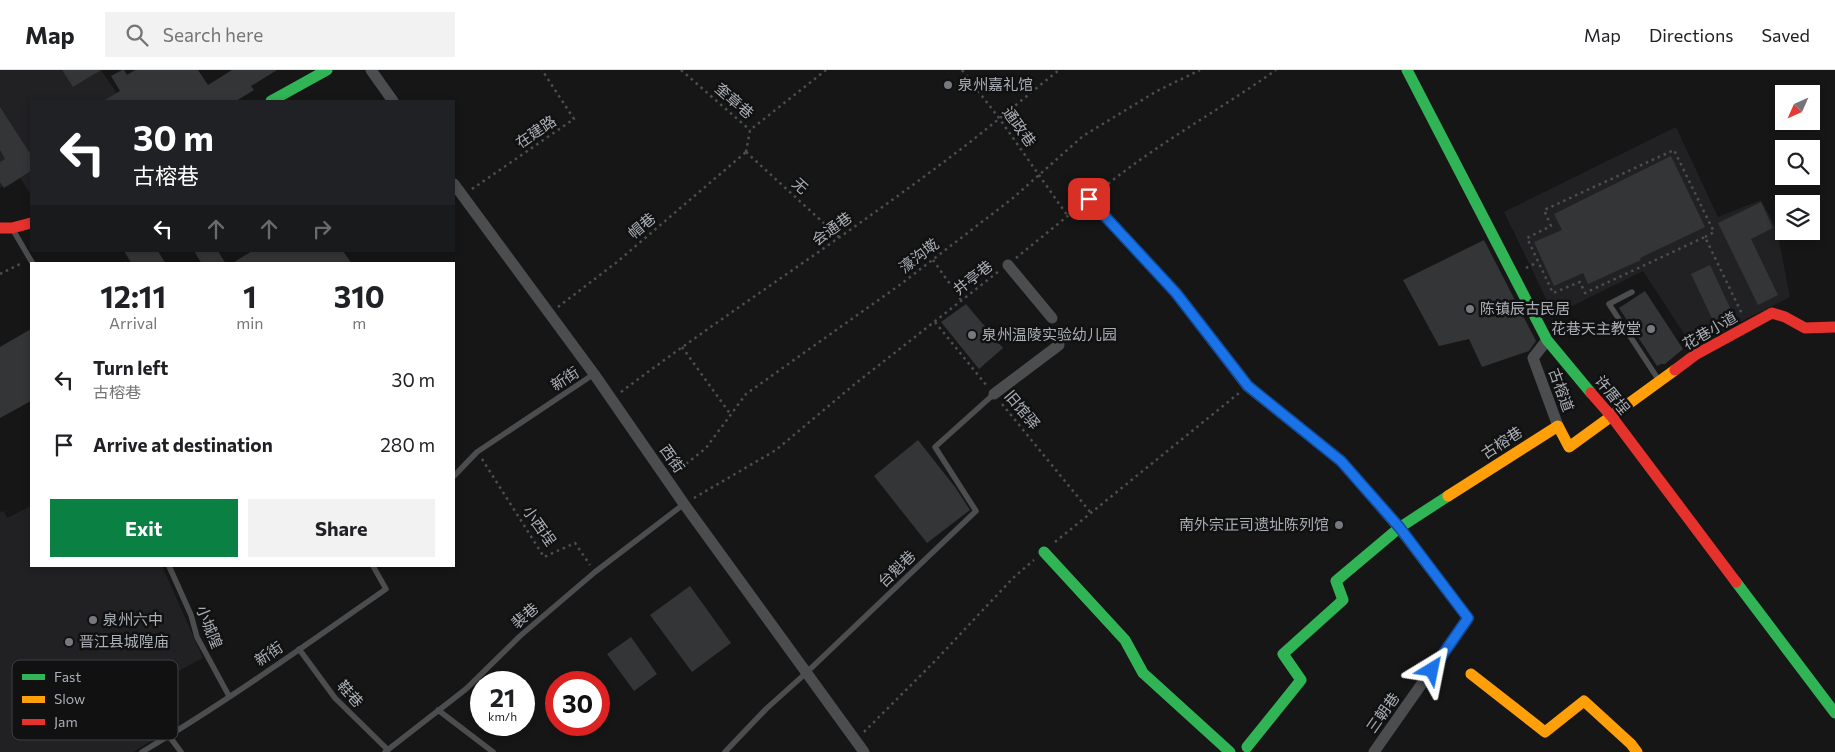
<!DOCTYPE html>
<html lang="en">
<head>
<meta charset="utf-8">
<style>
  body { margin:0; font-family:Commissioner,"Noto Sans SC",sans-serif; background:#f2f2f2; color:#202124; height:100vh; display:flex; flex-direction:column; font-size:19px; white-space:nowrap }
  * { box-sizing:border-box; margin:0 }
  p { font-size:16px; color:#757577 }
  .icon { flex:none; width:28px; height:28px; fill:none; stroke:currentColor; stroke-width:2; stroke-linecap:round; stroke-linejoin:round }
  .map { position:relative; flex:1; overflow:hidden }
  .drawer { position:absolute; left:30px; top:192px; width:425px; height:305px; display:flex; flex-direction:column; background:#fff; border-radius:0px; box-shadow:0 2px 8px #0003 }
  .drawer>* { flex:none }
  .banner { position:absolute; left:30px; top:30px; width:425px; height:152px; border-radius:0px; box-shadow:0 2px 8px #0003; background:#202124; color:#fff; overflow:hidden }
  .needle { width:32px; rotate:225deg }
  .controls { position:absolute; left:1775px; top:15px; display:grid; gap:10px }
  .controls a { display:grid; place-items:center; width:45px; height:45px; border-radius:0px; background:#fff; box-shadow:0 2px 8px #0003; font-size:25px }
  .speed { position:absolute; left:470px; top:601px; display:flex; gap:10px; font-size:25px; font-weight:700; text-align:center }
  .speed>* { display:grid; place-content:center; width:65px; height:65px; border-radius:50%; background:#fff; box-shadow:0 2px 8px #0003; line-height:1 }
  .speed small { font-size:12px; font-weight:400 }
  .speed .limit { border:8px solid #d22; background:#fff; color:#111 }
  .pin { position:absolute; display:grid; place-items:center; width:42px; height:42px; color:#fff; margin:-21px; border-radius:10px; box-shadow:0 2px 8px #0006 }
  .me { position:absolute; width:55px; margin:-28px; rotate:35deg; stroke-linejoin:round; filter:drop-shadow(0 0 4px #0008) }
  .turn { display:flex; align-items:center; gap:18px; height:105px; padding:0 20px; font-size:22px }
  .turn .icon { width:65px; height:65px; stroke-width:2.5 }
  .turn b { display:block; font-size:35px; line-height:42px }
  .lanes { display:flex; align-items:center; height:48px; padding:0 20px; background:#0003; justify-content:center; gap:25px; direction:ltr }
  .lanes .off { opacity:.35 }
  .eta { display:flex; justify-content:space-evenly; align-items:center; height:85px; text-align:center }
  .eta b { font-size:30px; font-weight:700; line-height:35px }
  .cta { display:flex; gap:10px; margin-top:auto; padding:10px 20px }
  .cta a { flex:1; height:58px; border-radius:0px; background:#0b8043; color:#fff; font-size:20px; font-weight:700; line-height:58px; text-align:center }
  .cta a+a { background:#f2f2f2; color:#202124 }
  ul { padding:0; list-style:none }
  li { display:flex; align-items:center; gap:15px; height:65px; padding:0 20px }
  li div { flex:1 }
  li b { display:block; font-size:19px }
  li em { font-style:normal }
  header { display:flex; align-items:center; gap:30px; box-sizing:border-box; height:70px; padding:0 25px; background:#fff; border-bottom:1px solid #e0e0e0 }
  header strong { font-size:24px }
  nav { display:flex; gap:28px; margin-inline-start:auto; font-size:18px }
  .search { width:350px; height:45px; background:#f2f2f2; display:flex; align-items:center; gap:12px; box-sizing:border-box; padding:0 18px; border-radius:0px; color:#757577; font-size:19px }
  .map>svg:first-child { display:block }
  .built { fill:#212123 }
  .building { fill:#343536 }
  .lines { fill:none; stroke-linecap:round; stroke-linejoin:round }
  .path { stroke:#4d4e50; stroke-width:2.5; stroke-dasharray:2.5 4; stroke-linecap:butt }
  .lane { stroke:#4c4d4f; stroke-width:5.5 }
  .street { stroke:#4c4d4f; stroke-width:11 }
  .fast { stroke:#30b455; stroke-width:11 }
  .slow { stroke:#ff9f0a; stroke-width:11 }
  .jam { stroke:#e5322d; stroke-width:11 }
  .route-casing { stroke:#114b97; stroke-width:12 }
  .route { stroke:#1a73e8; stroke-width:9 }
  .poi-dot { fill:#76797e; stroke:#111112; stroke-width:2 }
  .labels { text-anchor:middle; stroke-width:5; stroke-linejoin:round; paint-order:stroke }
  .poi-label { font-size:15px; fill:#aaafb6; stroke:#111112; text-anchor:start }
  .street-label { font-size:15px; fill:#aaafb6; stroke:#111112 }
  .key { fill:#111112; stroke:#3f4043; stroke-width:1 }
  .key-label { font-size:14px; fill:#aaafb6 }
</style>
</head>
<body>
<header>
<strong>Map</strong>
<div class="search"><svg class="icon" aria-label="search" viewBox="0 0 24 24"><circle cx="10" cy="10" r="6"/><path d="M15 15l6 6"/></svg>Search here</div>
<nav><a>Map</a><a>Directions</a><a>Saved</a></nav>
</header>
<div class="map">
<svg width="1835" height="682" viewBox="0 0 1835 682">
  <rect width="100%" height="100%" fill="#161617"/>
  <path class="built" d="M0,0H101L122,31H31V126L19,106L0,118Z
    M1676,57L1718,147L1761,130L1777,160L1790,227L1692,276L1643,201L1554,245L1504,142Z
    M31,436V496H162L203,588L162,610L172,628L149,640L163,664L133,682H0V442L4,441L7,448Z"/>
  <path class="building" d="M62,0H101L73,17Z
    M122,0H124L127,5L135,0H198L208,15L232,0H277L251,16L254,20L236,31H103L120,21L111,6Z
    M0,37L31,85V101L4,118L0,112V92L5,89L0,80Z
    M1671,86L1705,157L1640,188L1641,190L1588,214L1583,203L1554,216L1534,172L1562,160L1554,144Z
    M1761,132L1773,158L1751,169L1778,225L1758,235L1718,153Z
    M1484,170L1536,271L1529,281L1482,297L1469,269L1439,276L1403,210Z
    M124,181H158L166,194H132Z
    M194,181H218L226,194H202Z
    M252,181H343L352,194H231Z
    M1710,195L1734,246L1715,255L1691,204Z
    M1645,221L1683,279L1665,294H1661L1657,296L1619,238Z
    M966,234L1003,278L979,299L941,252Z
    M31,259V331L0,348V277Z
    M918,370L955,417L970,440L927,473L874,406Z
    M690,516L731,573L692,602L650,545Z
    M631,567L657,604L634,621L607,584Z"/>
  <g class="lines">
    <path class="path" d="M681,0L750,60
      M962,0L999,48L1067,145
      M746,82L839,167
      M746,82L750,60L826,0
      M472,119L574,49L542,0
      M1098,122C1153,76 1218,41 1276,0
      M1705,167L1714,162L1674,80L1544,140L1551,156L1527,168L1553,223L1580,212L1585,223L1705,167L1742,244
      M1016,188L1080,136
      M933,190L962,231
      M1526,198L1538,192
      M0,204L22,193
      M558,237L617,192L746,82
      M935,252L987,316
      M682,277L731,345
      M621,322C726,243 836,173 941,94C982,64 1020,31 1059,0
      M1002,334L1091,443
      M482,389L544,487L575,473L590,495
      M676,402L706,378L746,324L901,214L1013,128L1083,66L1157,21L1200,0
      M694,428L776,380L856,313L998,202
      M1055,472L1239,323
      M864,662L935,591L1013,508L1034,490"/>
    <path class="lane" d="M13,160L33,194
      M1632,222L1609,234L1658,309
      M454,406L477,382L594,304
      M169,496L191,545L197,567L229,626
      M299,579L335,628L388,680
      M438,640L493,682
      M169,666L181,682
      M142,682C226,632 306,575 386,519L373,496
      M385,682L466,619L520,566L595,502L684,434
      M725,682L766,639L806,603L976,441L935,377L994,324"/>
    <path class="street" d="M371,0L393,31
      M454,114L594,304L684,434L864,682
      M1089,129L1176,223L1247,316L1341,391L1399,458L1468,548L1374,682
      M1008,195L1052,248
      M1547,270L1533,288L1558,356
      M994,324L1059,275"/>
    <path class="fast" d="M1407,0L1547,270L1591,323
      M271,31L327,0
      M1044,482L1125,570L1143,603L1230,682
      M1736,512L1835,643
      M1247,677L1301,610L1283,584L1343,530L1336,511L1399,458L1448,426"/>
    <path class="slow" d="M1448,426L1558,356L1569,377L1675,300
      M1471,604L1545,662L1584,631L1631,674L1637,682"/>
    <path class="jam" d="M0,158H12L31,153
      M1675,300L1695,285L1772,243L1785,247L1805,258L1835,257
      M1591,323L1612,347L1736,512"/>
  </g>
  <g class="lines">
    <defs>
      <path id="route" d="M1089,129L1176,223L1248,316L1341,391L1400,458L1468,548L1432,600"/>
    </defs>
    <use href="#route" class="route-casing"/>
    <use href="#route" class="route"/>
  </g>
  <g class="poi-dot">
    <circle cx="948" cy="15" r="5"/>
    <circle cx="1470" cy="239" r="5"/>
    <circle cx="1651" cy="259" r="5"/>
    <circle cx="972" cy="265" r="5"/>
    <circle cx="1339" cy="455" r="5"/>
    <circle cx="93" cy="550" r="5"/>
    <circle cx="69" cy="572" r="5"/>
  </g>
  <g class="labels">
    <g class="poi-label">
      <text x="958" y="20">泉州嘉礼馆</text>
      <text x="1480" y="244">陈镇辰古民居</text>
      <text x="1641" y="264" text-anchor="end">花巷天主教堂</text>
      <text x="982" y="270">泉州温陵实验幼儿园</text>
      <text x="1329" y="460" text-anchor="end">南外宗正司遗址陈列馆</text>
      <text x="103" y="555">泉州六中</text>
      <text x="79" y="577">晋江县城隍庙</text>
    </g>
    <g class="street-label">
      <text transform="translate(734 31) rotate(41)" y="5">奎章巷</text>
      <text transform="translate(1019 57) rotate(54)" y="5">通政巷</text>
      <text transform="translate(536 62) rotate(-34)" y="5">在建路</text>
      <text transform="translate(800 116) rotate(42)" y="5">无</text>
      <text transform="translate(642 156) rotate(-40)" y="5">帽巷</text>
      <text transform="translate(832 159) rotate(-36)" y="5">会通巷</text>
      <text transform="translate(919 186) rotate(-38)" y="5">濠沟墘</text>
      <text transform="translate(973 208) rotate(-38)" y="5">井亭巷</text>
      <text transform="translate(1710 261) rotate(-30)" y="5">花巷小道</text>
      <text transform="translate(565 309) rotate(-33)" y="5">新街</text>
      <text transform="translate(1561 320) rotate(70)" y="5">古榕道</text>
      <text transform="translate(1612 325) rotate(51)" y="5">许厝埕</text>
      <text transform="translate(1022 340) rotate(50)" y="5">旧馆驿</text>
      <text transform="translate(1502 373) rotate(-33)" y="5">古榕巷</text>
      <text transform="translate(672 389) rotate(55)" y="5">西街</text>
      <text transform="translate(539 456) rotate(55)" y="5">小西埕</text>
      <text transform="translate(897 499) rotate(-44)" y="5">台魁巷</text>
      <text transform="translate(525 546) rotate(-41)" y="5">裴巷</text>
      <text transform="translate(209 557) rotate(68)" y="5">小城隍</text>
      <text transform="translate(269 584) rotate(-34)" y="5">新街</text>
      <text transform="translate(350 624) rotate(48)" y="5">鞋巷</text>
      <text transform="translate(1383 643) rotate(-55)" y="5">三朝巷</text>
    </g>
  </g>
  <rect x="12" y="590" width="166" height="80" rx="8" class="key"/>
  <rect x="22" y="604" width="23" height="6" fill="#30b455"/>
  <rect x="22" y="626" width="23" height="7" fill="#ff9f0a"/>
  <rect x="22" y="649" width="23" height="6" fill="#e5322d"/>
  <g class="key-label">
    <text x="54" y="612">Fast</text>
    <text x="54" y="634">Slow</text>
    <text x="54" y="657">Jam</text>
  </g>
</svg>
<div class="controls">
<a><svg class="needle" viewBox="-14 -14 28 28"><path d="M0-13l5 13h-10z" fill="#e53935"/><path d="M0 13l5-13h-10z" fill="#757577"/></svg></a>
<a><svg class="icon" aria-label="search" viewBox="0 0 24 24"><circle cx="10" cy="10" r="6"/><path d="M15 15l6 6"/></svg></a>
<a><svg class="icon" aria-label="layers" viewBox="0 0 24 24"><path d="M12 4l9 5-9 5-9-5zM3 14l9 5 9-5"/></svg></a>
</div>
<div class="speed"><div>21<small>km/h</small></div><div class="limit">30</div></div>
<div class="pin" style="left:1089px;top:129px;background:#d93025"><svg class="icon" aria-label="arrive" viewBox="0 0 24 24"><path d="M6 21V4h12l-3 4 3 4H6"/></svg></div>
<svg class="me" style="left:1432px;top:600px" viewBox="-20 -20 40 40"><path d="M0-17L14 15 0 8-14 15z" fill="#1a73e8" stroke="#fff" stroke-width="4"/></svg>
<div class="banner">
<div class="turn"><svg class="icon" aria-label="left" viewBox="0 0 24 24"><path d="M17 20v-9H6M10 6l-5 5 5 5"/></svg><div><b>30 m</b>古榕巷</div></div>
<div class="lanes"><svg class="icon" aria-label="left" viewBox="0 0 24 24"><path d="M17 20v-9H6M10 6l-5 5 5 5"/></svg><svg class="icon off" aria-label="ahead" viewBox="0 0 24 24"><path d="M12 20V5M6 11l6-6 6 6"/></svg><svg class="icon off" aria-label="ahead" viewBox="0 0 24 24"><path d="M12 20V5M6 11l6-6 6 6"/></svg><svg class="icon off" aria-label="right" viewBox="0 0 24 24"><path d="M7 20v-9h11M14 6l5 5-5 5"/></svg></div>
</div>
<section class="drawer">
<div class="eta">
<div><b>12:11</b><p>Arrival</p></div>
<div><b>1</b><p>min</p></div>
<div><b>310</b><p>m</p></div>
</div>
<ul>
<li><svg class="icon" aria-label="left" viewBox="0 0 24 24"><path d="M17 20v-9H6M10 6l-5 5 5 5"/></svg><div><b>Turn left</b><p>古榕巷</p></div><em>30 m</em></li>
<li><svg class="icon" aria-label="arrive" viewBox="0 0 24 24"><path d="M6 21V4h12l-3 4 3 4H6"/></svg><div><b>Arrive at destination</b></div><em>280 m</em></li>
</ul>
<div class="cta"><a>Exit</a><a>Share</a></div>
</section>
</div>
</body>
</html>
